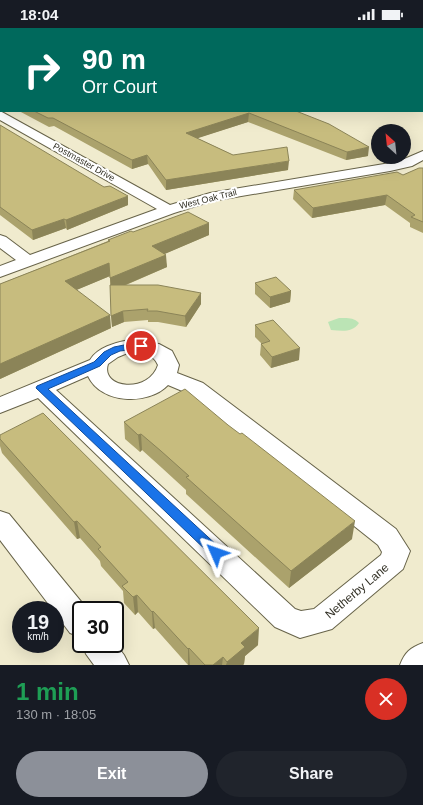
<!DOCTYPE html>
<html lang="en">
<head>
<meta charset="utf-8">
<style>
  body { margin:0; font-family:Helvetica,sans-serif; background:#20242c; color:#f1f3f6; height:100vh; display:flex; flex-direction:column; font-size:15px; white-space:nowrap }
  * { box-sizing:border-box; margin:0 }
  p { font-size:13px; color:#9ea1a6 }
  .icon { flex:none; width:22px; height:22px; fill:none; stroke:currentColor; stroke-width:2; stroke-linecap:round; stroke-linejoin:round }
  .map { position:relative; height:637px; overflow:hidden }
  .panel { display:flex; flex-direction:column; background:#171b24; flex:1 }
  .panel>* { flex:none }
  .top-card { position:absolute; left:0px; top:0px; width:423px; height:84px; box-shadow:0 4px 16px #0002; background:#00695c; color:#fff; overflow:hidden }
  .needle { width:26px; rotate:333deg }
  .controls { position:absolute; left:371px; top:96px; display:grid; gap:8px }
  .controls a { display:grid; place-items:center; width:40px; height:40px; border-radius:50%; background:#171b24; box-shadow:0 4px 16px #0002; font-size:20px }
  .speed { position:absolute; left:12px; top:573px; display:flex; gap:8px; font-size:20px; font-weight:700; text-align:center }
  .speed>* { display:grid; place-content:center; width:52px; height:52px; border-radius:50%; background:#171b24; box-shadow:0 4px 16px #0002; line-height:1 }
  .speed small { font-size:10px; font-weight:400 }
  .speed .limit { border:2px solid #111; border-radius:6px; background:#fff; color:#111 }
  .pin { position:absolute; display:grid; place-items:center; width:34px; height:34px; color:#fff; margin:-17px; border:2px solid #fff; border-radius:50%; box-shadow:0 1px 4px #0007 }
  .me { position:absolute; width:44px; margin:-22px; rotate:313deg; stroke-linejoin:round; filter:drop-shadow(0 0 3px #0008) }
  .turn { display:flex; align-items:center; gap:14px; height:84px; padding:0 16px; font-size:18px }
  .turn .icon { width:52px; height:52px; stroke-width:2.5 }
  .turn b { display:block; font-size:28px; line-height:34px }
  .round { display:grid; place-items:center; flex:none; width:42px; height:42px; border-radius:21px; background:#20242c }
  .overview { display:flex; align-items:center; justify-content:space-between; height:68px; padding:0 16px }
  h1 { font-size:24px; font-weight:800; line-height:30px; color:#1e9e55 }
  .cta { display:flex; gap:8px; margin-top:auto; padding:8px 16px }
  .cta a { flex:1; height:46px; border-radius:24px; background:#8c9099; color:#fff; font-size:16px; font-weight:800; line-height:46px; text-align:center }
  .cta a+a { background:#20242c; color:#f1f3f6 }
  .status { display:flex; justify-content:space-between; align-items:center; height:28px; padding:0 20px; background:#171b24; direction:ltr }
  .status svg { height:11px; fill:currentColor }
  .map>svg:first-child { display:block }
  .green { fill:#bbe4b5 }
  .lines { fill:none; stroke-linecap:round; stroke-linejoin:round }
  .street-casing { stroke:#676349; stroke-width:2 }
  .secondary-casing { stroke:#676349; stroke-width:2 }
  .street { fill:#fff; fill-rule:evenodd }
  .secondary { fill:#fff; fill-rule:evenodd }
  .wall { fill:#aba26c }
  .shaded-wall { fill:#8b8458 }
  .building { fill:#c7bc7e; stroke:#8b8458 }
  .route { fill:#1a73e8; stroke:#114b97 }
  .labels { text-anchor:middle; stroke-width:4; stroke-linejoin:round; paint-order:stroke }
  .far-street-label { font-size:9px; fill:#323025; stroke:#fff }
  .near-street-label { font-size:12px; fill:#323025; stroke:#fff }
</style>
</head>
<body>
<div class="status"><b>18:04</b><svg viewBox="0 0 49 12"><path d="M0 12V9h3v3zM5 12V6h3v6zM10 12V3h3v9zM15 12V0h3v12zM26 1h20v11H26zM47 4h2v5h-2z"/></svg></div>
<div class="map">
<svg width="423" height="637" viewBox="0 0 423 637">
  <rect width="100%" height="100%" fill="#f0ebce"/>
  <path class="green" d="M339,290C347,290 353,289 359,295C352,305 342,303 331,302L328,294Z"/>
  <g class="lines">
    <defs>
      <path id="street" d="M164,0H175V1H164Z
        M0,83L170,177L210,165L390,135L402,132L423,123V132L412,138L390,143L212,173L174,185L0,249V238L16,232L0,220V207L6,209L30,227L157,181L0,92Z
        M129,312L159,316L172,323L179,337L177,345L203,355L396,501L410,523L403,541L332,601L300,610L275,599L38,370L0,385V369L90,332C98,319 115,315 129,312ZM130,324C141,325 153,325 158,337C149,366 100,361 108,336L118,329ZM88,348C101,376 148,378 168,357L187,365L378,517L382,524L381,527L314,581L301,583L295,581L56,362Z
        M0,483L9,486L88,582H81V609L70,605L55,585V582H53L0,512Z
        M115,615L124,627L129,637H94L86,626L82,616Z"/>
      <path id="secondary" d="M342,0H355L356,1H343Z
        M422,17H423V23H422Z
        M423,615V637H400C405,624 410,620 423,615Z"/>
    </defs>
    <use href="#street" class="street-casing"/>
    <use href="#secondary" class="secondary-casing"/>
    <use href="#street" class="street"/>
    <use href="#secondary" class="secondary"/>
  </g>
  <path class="wall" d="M389,0H423V9H422V1H392Z
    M1,10V74L0,73V11Z
    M19,83H296L368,128L346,132L248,94L197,110L233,127L288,142L166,162L148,136L132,141L54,98L49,99Z
    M0,97L128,177L67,202L66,200L33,212L0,187Z
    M423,140V205L410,199V195L385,177L312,190L293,171L294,162L403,147Z
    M133,204L209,207L164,226L167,239L126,257L201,276L186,299L158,294H148V292L124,294L112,299L110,248L76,262L111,300L0,351V256L108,213V212Z
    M255,255L291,263L290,274L270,280L255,266Z
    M255,297L299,332L271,340L260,327L261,316V315L255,309Z
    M124,394L352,511L289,560L186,466V462L162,440L142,422L140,424L125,411Z
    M0,407L258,617L245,628L244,636L243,637H188L155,600L153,601L138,584L135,587L124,575L123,563L101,538L100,533L80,510L77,511L2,425L0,418Z"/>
  <path class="shaded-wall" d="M249,85L248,94L186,114V105Z
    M369,119L368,128L346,132L347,124Z
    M147,127L148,136L132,141V132Z
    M289,133L288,142L166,162V152Z
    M387,167L385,177L312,190L313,180Z
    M128,168V177L67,202L66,192Z
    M64,191L66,200L33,212L32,202Z
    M209,195V207L153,231L152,218Z
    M166,227L167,239L111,263L110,250Z
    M109,235L110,248L67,266L65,253Z
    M291,263L290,274L270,280V269Z
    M201,265V276L186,299L185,288Z
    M123,283L124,294L112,299L111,288Z
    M110,287L111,300L0,351V336Z
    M300,320L299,332L271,340L272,329Z
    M141,406L142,422L140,424L138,407Z
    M77,493L80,510L77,511L74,494Z
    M355,493L352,511L289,560L291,543Z
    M137,567L138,584L135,587L133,569Z
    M153,583L155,600L153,601L152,584Z
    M259,600L258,617L245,628L244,636L243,637H226L227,634L241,615Z
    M189,620L190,637H188V621Z
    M223,629L222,637H213Z"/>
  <path class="building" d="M0,0H168L171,1H1V3L0,2Z
    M413,0H423V2H422V1H417Z
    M1,10V58V54L0,55V11Z
    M34,83H296L329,96L369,119L347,124L249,85L186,105L233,127L287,119L289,133L166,152L147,127L132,132L53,90H48Z
    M0,97L104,159L110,158L128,168L66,192L64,191L32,202L0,179Z
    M419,140H423V194L411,189L415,187L387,167L313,180L294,162L397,144L403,147Z
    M188,184L209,195L152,218L166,227L110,250L109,235L65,253L110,287L0,336V256L110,213L108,212L131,203L133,204Z
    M276,249L291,263L270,269L255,255Z
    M110,257H158L201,265L185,288L157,283H147L148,281L123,283L111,288Z
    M273,292L300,320L272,329L261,316L270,313L255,297Z
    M185,361L228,397L240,406L242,405L355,493L291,543L186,449L189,448L161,423L141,406L138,407L124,394Z
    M43,385L259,600L241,615L245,619L227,634L223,629L213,637H205L189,620L188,621L153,583L152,584L137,567L133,569L122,558L128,554L98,521L101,519L77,493L74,494L0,411V407Z"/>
  <path class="route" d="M141,315L145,318L144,320L120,323L111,327L100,338L48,361L221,521L222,525L221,528L216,530L212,528L36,360L37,358L94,334L104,324L114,319L129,316Z"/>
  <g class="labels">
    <g class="far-street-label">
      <text transform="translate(84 134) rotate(29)" y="3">Postmaster Drive</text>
      <text transform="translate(208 171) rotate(-14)" y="3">West Oak Trail</text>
    </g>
    <g class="near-street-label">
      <text transform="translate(357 563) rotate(-40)" y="4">Netherby Lane</text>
    </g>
  </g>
</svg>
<div class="controls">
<a><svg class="needle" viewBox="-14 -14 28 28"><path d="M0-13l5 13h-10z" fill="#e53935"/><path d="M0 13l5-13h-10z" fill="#9ea1a6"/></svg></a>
</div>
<div class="speed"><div>19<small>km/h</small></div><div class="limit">30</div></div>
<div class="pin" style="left:141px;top:318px;background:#d93025"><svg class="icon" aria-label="arrive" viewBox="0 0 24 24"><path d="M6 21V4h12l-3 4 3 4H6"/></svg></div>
<svg class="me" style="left:216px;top:525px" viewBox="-20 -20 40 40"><path d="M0-17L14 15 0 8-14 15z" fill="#1a73e8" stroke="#fff" stroke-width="4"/></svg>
<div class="top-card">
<div class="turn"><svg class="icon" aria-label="right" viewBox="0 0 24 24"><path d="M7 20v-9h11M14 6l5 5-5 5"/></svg><div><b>90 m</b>Orr Court</div></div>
</div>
</div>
<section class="panel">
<div class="overview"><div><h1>1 min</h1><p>130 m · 18:05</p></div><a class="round" style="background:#d93025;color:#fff"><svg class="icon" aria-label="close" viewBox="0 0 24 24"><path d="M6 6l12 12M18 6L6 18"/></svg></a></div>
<div class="cta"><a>Exit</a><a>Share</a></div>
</section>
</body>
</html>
